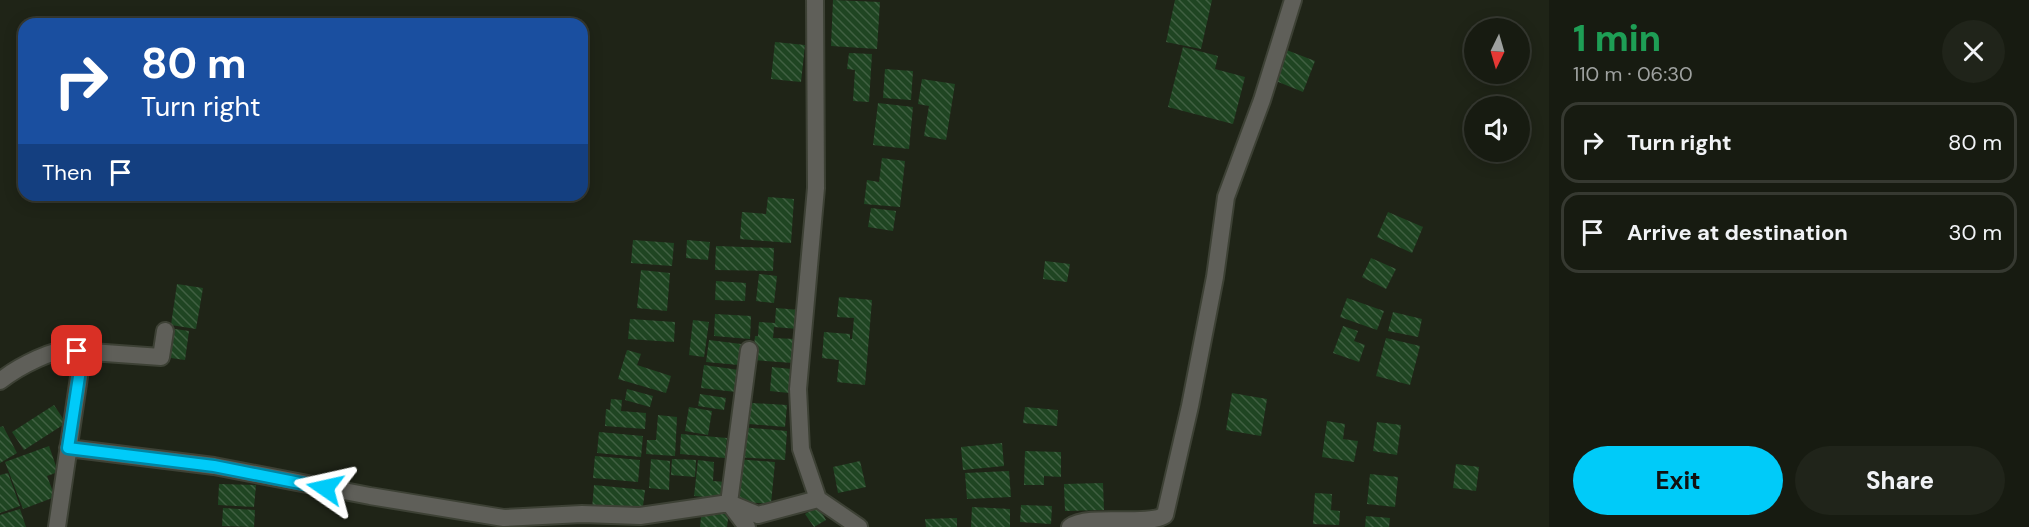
<!DOCTYPE html>
<html lang="en">
<head>
<meta charset="utf-8">
<style>
  body { margin:0; font-family:"DM Sans",sans-serif; background:#20241a; color:#f1f3f6; height:100vh; display:flex; flex-direction:column; font-size:22px; white-space:nowrap }
  * { box-sizing:border-box; margin:0 }
  p { font-size:20px; color:#9ea19f }
  .icon { flex:none; width:33px; height:33px; fill:none; stroke:currentColor; stroke-width:2; stroke-linecap:round; stroke-linejoin:round }
  .map { position:relative; flex:1; overflow:hidden }
  .panel { display:flex; flex-direction:column; background:#171b11; width:480px }
  .panel>* { flex:none }
  .banner { position:absolute; left:18px; top:18px; width:570px; height:183px; border-radius:18px; box-shadow:0 3px 15px #0003,0 0 0 2px #363931; background:#1a4fa0; color:#fff; overflow:hidden }
  .needle { width:39px; rotate:185deg }
  .buttons { position:absolute; left:1464px; top:18px; display:grid; gap:12px }
  .buttons a { display:grid; place-items:center; width:66px; height:66px; border-radius:50%; background:#171b11; box-shadow:0 3px 15px #0003,0 0 0 2px #363931; font-size:30px }
  .pin { position:absolute; display:grid; place-items:center; width:51px; height:51px; color:#fff; margin:-26px; border-radius:12px; box-shadow:0 3px 9px #0006 }
  .me { position:absolute; width:66px; margin:-33px; rotate:281deg; stroke-linejoin:round; filter:drop-shadow(0 0 4px #0008) }
  .turn { display:flex; align-items:center; gap:21px; height:126px; padding:0 24px; font-size:27px }
  .turn .icon { width:78px; height:78px; stroke-width:2.5 }
  .turn b { display:block; font-size:42px; line-height:51px }
  .then { display:flex; align-items:center; height:57px; padding:0 24px; background:#0003; gap:12px; font-size:22px }
  .round { display:grid; place-items:center; flex:none; width:63px; height:63px; border-radius:32px; background:#20241a }
  .head { display:flex; align-items:center; justify-content:space-between; height:102px; padding:0 24px }
  h1 { font-size:36px; font-weight:800; line-height:45px; color:#1e9e55 }
  .button { display:flex; gap:12px; margin-top:auto; padding:12px 24px }
  .button a { flex:1; height:69px; border-radius:36px; background:#00cbf9; color:#111; font-size:24px; font-weight:800; line-height:69px; text-align:center }
  .button a+a { background:#20241a; color:#f1f3f6 }
  ul { padding:0; list-style:none }
  li { display:flex; align-items:center; gap:18px; height:81px; margin:0 12px 9px; padding:0 12px; border:3px solid #363931; border-radius:18px }
  li div { flex:1 }
  li b { display:block; font-size:22px }
  li em { font-style:normal }
  main { display:flex; flex:1; min-height:0 }
  .map>svg:first-child { display:block }
  .building { fill:url(#building-back-hatch) }
  .lines { fill:none; stroke-linecap:round; stroke-linejoin:round }
  .minor-casing { stroke:#3d4135; stroke-width:20 }
  .minor { stroke:#5f5f59; stroke-width:16 }
  .route-casing { stroke:#0084a2; stroke-width:15 }
  .route { stroke:#00cbf9; stroke-width:10 }
</style>
</head>
<body>
<main>
<div class="map">
<svg width="1549" height="527" viewBox="0 0 1549 527">
  <defs>
    <pattern id="building-back-hatch" width="6" height="6" patternUnits="userSpaceOnUse" patternTransform="scale(1.5)"><rect width="6" height="6" fill="#1f4522"/><path d="M-1 5l2 2M0 0l6 6M5-1l2 2" fill="none" stroke="#406042"/></pattern>
  </defs>
  <rect width="100%" height="100%" fill="#1f2417"/>
  <path class="building" d="M833,0L880,2L877,49L831,46Z
    M1175,0H1212L1201,49L1166,42Z
    M775,42L805,45L801,82L771,79Z
    M1183,47L1218,56L1215,69L1245,77L1233,124L1168,107Z
    M1284,49L1315,61L1303,92L1271,79Z
    M849,53L872,54L869,102L853,101L855,70L847,69Z
    M885,69L913,71L911,100L883,98Z
    M922,79L955,84L946,140L924,136L929,106L918,104Z
    M878,103L913,107L909,149L873,145Z
    M882,158L905,161L900,207L864,204L867,180L879,182Z
    M768,197L794,199L791,243L740,239L742,212L766,214Z
    M871,208L896,211L893,231L868,227Z
    M1388,212L1423,227L1412,253L1377,237Z
    M633,240L674,243L672,266L631,263Z
    M687,240L710,242L708,260L686,258Z
    M716,246L774,248L773,271L715,270Z
    M1371,258L1396,269L1386,289L1362,277Z
    M1045,261L1070,264L1067,282L1043,279Z
    M641,270L670,273L667,311L637,308Z
    M759,274L777,276L774,303L756,301Z
    M716,281L746,283L745,301L715,300Z
    M177,284L203,288L196,329L171,325Z
    M839,297L872,300L865,385L837,382L839,360L822,358L824,332L850,334V339H852L854,318L837,317Z
    M1347,298L1384,311L1377,330L1340,317Z
    M776,308L800,310L798,329L774,327L773,338L795,339L793,363L753,360L755,336H758L759,322L775,323Z
    M1393,312L1422,319L1418,337L1388,331Z
    M715,314L751,316L750,339L714,336Z
    M630,319L675,322L674,342L628,339Z
    M693,320L709,322L704,357L689,355Z
    M1343,326L1358,331L1354,341L1365,345L1359,362L1333,353Z
    M168,328L189,331L185,360L164,357Z
    M78,331L79,343L67,346L65,333Z
    M1386,338L1420,346L1410,385L1376,376Z
    M709,340L741,344L739,365L706,362Z
    M627,350L641,354L637,365L671,376L666,393L618,379Z
    M704,365L739,370L736,392L701,388Z
    M772,367L791,369L789,393L770,391Z
    M627,389L653,396L650,407L625,400Z
    M1232,393L1267,399L1261,436L1226,430Z
    M700,394L726,398L724,410L698,406Z
    M611,399L622,400L621,411L646,413L645,429L605,426L606,409L610,410Z
    M751,403L787,405L785,427L749,424Z
    M54,405L66,423L24,450L12,432Z
    M689,407L712,411L708,435L685,431Z
    M1025,407L1058,410L1057,426L1023,423Z
    M658,415L677,417L675,456L646,454L647,440H656Z
    M1327,421L1345,424L1343,439L1358,441L1354,462L1322,457Z
    M1377,422L1401,425L1397,455L1373,451Z
    M3,426L17,453L0,463V427Z
    M740,427L787,431L785,460L737,457Z
    M599,432L643,436L641,457L597,453Z
    M681,434L727,438L725,458L680,454Z
    M1002,443L1004,466L963,470L961,447Z
    M49,446L58,472L47,476L55,497L23,509L5,462Z
    M1025,451L1061,452V477L1044,476V485H1024Z
    M595,456L640,460L638,482L593,478Z
    M651,459L670,461L669,490L649,488Z
    M672,459L696,460L695,477L671,475Z
    M736,459L775,462L771,504L732,501Z
    M698,460L714,462L713,481L726,482L725,499L694,496Z
    M860,461L866,487L838,493L833,467Z
    M1456,464L1479,467L1476,491L1453,488Z
    M1009,471L1011,497L967,499L965,473Z
    M8,473L20,506L0,513V475Z
    M1370,474L1398,477L1395,507L1367,504Z
    M1103,483L1104,510L1065,511L1064,484Z
    M219,484L256,485L254,507L218,505Z
    M594,485L645,490L642,514L592,509Z
    M1315,493L1332,494L1331,510L1340,511L1339,525L1313,524Z
    M1021,505L1052,506L1051,524L1020,522Z
    M818,506L826,520L814,527L805,514Z
    M972,507L1010,509V527H971Z
    M223,508L255,510L254,527L222,526Z
    M702,508L729,511L727,527H700Z
    M20,509L26,527H0V515Z
    M1366,516L1390,518L1389,527H1365Z
    M957,518V527H926L925,519Z"/>
  <g class="lines">
    <defs>
      <path id="minor" d="M815,0L816,188L798,389L801,449L818,499L859,527
        M77,351L161,357L165,331
        M0,381C15,369 58,344 77,351L80,358V370L57,527
        M68,448L214,466L370,496L504,518L582,514L640,516L729,503L758,515L818,499
        M747,527L729,503L749,350
        M1070,527C1089,513 1149,527 1165,515L1190,406L1215,277L1226,197L1262,100L1293,0"/>
    </defs>
    <use href="#minor" class="minor-casing"/>
    <use href="#minor" class="minor"/>
  </g>
  <g class="lines">
    <defs>
      <path id="route" d="M77,351L80,358V370L68,448L214,466L325,488"/>
    </defs>
    <use href="#route" class="route-casing"/>
    <use href="#route" class="route"/>
  </g>
</svg>
<div class="buttons">
<a><svg class="needle" viewBox="-14 -14 28 28"><path d="M0-13l5 13h-10z" fill="#e53935"/><path d="M0 13l5-13h-10z" fill="#9ea19f"/></svg></a>
<a><svg class="icon" aria-label="sound" viewBox="0 0 24 24"><path d="M4 9h4l5-4v14l-5-4H4zM17 9q2 3 0 6"/></svg></a>
</div>
<div class="pin" style="left:77px;top:351px;background:#d93025"><svg class="icon" aria-label="arrive" viewBox="0 0 24 24"><path d="M6 21V4h12l-3 4 3 4H6"/></svg></div>
<svg class="me" style="left:325px;top:488px" viewBox="-20 -20 40 40"><path d="M0-17L14 15 0 8-14 15z" fill="#00cbf9" stroke="#fff" stroke-width="4"/></svg>
<div class="banner">
<div class="turn"><svg class="icon" aria-label="right" viewBox="0 0 24 24"><path d="M7 20v-9h11M14 6l5 5-5 5"/></svg><div><b>80 m</b>Turn right</div></div>
<div class="then">Then<svg class="icon" aria-label="arrive" viewBox="0 0 24 24"><path d="M6 21V4h12l-3 4 3 4H6"/></svg></div>
</div>
</div>
<section class="panel">
<div class="head"><div><h1>1 min</h1><p>110 m · 06:30</p></div><a class="round"><svg class="icon" aria-label="close" viewBox="0 0 24 24"><path d="M6 6l12 12M18 6L6 18"/></svg></a></div>
<ul>
<li><svg class="icon" aria-label="right" viewBox="0 0 24 24"><path d="M7 20v-9h11M14 6l5 5-5 5"/></svg><div><b>Turn right</b></div><em>80 m</em></li>
<li><svg class="icon" aria-label="arrive" viewBox="0 0 24 24"><path d="M6 21V4h12l-3 4 3 4H6"/></svg><div><b>Arrive at destination</b></div><em>30 m</em></li>
</ul>
<div class="button"><a>Exit</a><a>Share</a></div>
</section>
</main>
</body>
</html>
